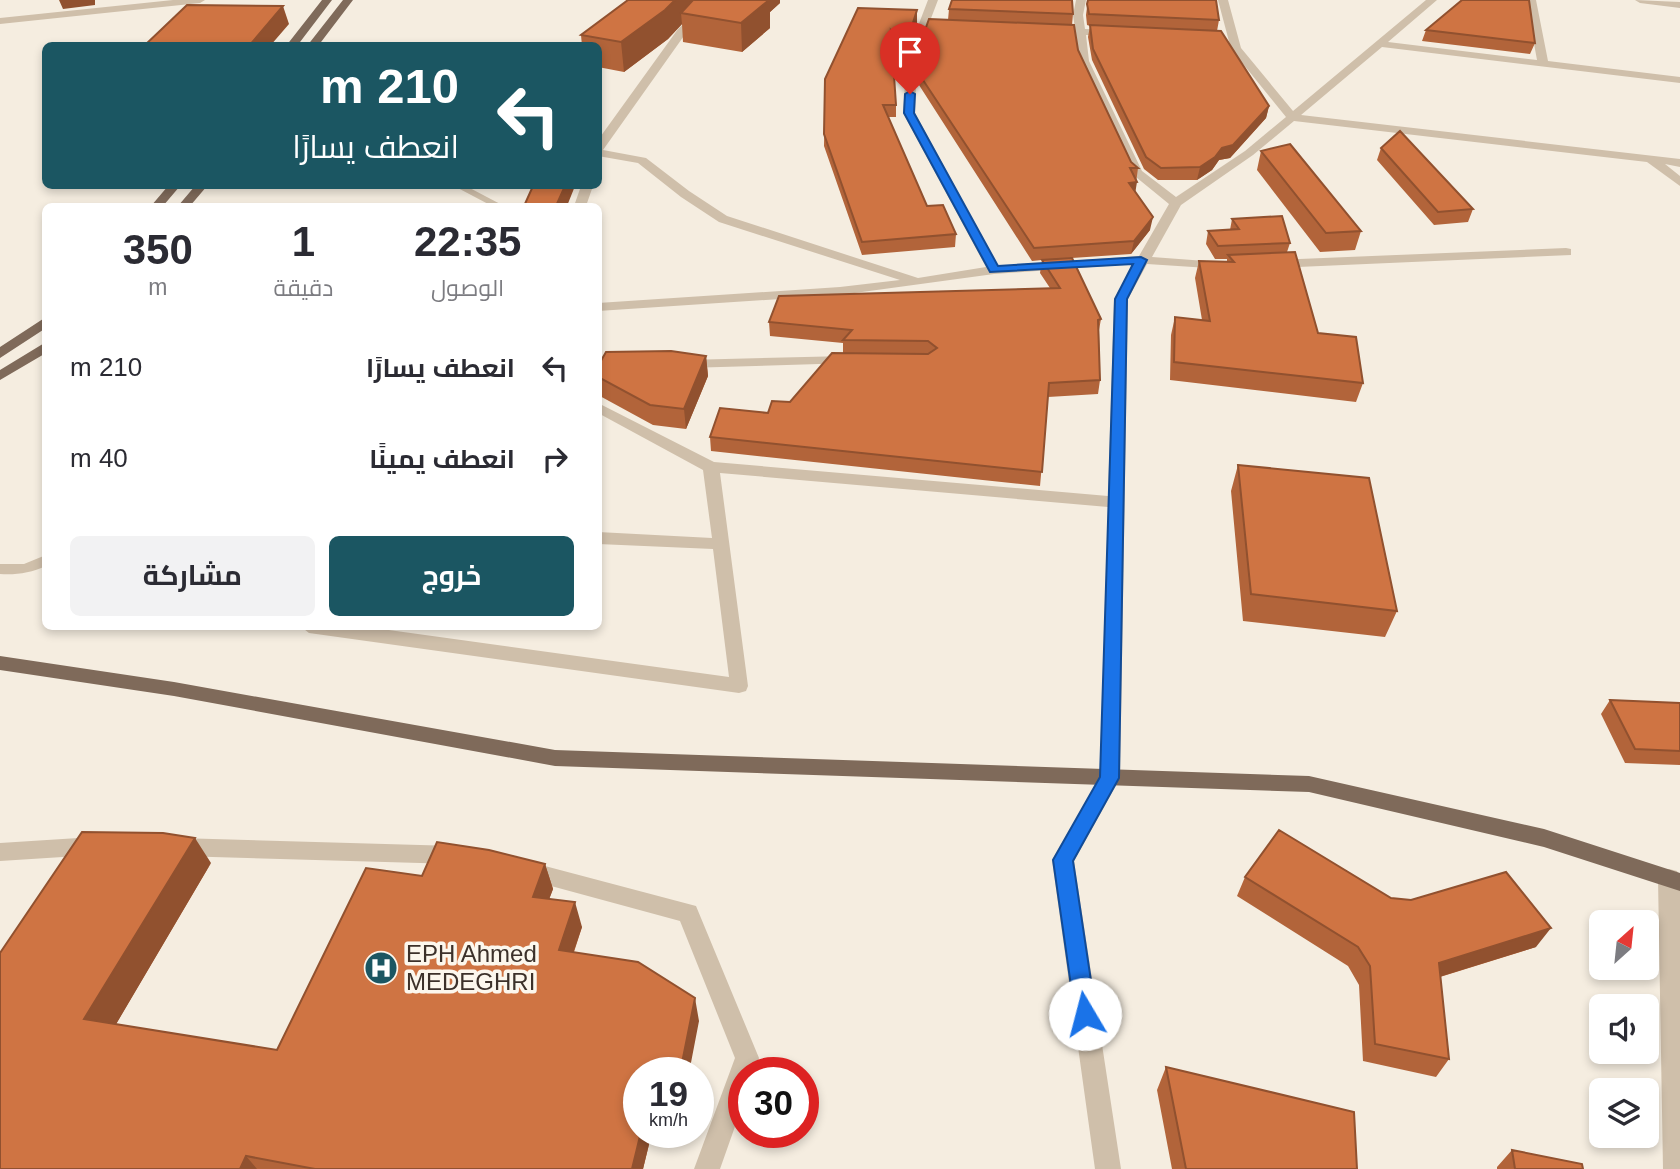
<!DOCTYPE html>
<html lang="ar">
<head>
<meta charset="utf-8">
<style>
  body { margin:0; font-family:Arial,Cairo,sans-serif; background:#f2f2f3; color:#2b2b33; direction:rtl; height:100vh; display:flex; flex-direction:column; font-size:26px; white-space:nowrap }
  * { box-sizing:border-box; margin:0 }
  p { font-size:23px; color:#7c7c81 }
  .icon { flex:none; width:38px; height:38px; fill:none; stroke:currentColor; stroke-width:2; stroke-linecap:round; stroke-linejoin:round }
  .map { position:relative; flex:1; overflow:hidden; direction:ltr }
  .panel { position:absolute; left:42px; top:203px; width:560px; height:427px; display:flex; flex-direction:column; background:#fff; border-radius:10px; box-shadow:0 4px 10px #0003; direction:rtl }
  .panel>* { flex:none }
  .top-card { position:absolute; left:42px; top:42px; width:560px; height:147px; border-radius:10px; box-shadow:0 4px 10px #0003; direction:rtl; background:#1b5662; color:#fff; overflow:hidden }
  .needle { width:46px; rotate:27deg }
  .fabs { position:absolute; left:1589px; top:910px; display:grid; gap:14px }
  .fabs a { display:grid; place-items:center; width:70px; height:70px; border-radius:10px; background:#fff; box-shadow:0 4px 10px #0003; font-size:35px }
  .speed { position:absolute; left:623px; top:1057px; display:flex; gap:14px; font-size:35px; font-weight:700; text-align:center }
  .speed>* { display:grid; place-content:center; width:91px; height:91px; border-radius:50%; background:#fff; box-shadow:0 4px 10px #0003; line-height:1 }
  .speed small { font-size:18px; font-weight:400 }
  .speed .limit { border:10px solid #d22; background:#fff; color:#111 }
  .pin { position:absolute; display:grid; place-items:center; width:60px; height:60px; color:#fff; margin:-72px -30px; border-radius:50% 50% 50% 0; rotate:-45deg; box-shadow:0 0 7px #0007 }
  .pin .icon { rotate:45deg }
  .me { position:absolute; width:77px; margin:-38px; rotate:352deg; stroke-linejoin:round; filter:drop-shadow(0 0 5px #0008) }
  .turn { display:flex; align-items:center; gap:24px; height:147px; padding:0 28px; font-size:32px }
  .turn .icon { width:91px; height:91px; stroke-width:2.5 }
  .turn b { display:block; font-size:49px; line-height:60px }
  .eta { display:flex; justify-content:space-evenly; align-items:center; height:119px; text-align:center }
  .eta b { font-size:42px; font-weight:700; line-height:49px }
  .cta { display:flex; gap:14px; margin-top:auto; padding:14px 28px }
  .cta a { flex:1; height:80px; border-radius:10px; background:#1b5662; color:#fff; font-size:28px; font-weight:700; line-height:80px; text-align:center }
  .cta a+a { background:#f2f2f3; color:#2b2b33 }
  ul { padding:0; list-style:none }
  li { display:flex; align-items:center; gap:21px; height:91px; padding:0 28px }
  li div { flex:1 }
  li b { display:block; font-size:26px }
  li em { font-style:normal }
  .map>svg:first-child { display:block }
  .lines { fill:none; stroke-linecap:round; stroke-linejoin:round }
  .service { fill:#cfbfaa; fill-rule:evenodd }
  .minor { fill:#cfbfaa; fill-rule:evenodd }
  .tertiary { fill:#cfbfaa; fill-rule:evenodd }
  .primary { fill:#7f6a5a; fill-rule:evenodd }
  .wall { fill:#b2643a }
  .shaded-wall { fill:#91512f }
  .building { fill:#cf7443; stroke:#91512f; stroke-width:2 }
  .route { fill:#1a73e8; stroke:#114b97; stroke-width:2 }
  .labels { text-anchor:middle; stroke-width:7; stroke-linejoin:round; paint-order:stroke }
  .near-poi-label { font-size:24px; fill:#3c312a; stroke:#fcf7ed; text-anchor:start }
</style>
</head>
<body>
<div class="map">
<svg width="1680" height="1169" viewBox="0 0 1680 1169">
  <rect width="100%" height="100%" fill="#f5ede0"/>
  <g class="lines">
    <path class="service" d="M454,186H466L504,206H492Z
      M46,555V566C31,573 16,575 0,574V564H24Z"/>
    <path class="minor" d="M708,0H718L686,33L603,150L646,158L689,191L727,216L918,278L986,267L903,113L907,55L928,0H938L917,55L915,113L998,266L1139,256L1169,204L1131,173L1079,61L1076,35L1053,34L1048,31L1053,28L1075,29L1073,15L1076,0H1086L1083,15L1085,29L1112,30L1117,33L1112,36L1086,35L1089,61L1142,171L1176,197L1245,151L1286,117L1231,49L1218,0H1228L1241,48L1293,111L1426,0H1437L1388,42L1537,60L1526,0H1536L1548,61L1680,77V83L1382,47L1301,115L1680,159V167L1665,164L1680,176V186L1647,162L1294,121L1253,155L1181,205L1152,257L1219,262L1224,263V269L1147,264L1128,299L1120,778L1074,861L1121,1169H1095L1052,860L1100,777L1108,507L720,473L748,686L746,691L739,693L309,633L300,626H360L729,677L713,549L598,544V532L712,538L703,470L598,413V403L714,462L1108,496L1114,299L1134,264L994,274L840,295L598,311V303L840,287L900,280L719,222L681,197L638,163L598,156V140L678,29Z
      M581,186H593L586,206H574Z
      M1566,248L1571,249V255L1275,268L1268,264L1275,260Z
      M847,356L854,360L852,363L686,368L679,364L686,360Z
      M94,837L101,840L105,846L101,852L94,855L0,861V843Z
      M178,838L455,846L462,849L466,855L462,861L455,864L178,856L171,853L167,847L171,841Z
      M526,861L696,906L759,1058L754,1073H744V1101L720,1169H694L735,1058L680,921L518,877L515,870L518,863Z
      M1669,869L1677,871L1680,878V1169H1663L1658,878L1661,871Z"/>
    <path class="tertiary" d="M173,0H205L200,3L0,24V18Z
      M1635,0L1680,2V8L1640,3Z"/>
    <path class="primary" d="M322,0H332L297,46H286Z
      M343,0H353L318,46H307Z
      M168,186H180L163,206H151Z
      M195,186H207L190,206H178Z
      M46,317V328L0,358V347Z
      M46,342V353L0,380V370Z
      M0,656L174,682L555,750L1309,776L1544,829L1680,873V891L1544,847L1309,792L555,766L174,696L0,670Z"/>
  </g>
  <path class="wall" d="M628,0L780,3L770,12V28L742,52L683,42L682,24L668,39L624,72L598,67V46H582L581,35Z
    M1088,0L1219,20L1217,31L1269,106L1266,118L1230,158L1219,160L1212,170L1197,180H1158L1144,169L1092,60L1088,37L1090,26L1087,25L1086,15Z
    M1072,6L1073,14L1072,25L1078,50L1131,162L1138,168L1135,191L1150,230L1131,254L1072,258L1101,319L1099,330L1100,380L1098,394L1048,397L1040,486L711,451L710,437L790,402L843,353V343L770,336L769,322L1050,288L1040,273L1042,260L1032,261L919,85L920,44L948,20L949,9Z
    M917,10V22L904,63L892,44L896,105V117H888L927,206L956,234L955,247L862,255L824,146L825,79Z
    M1426,30L1535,43L1530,54L1422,41Z
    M1381,148L1473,209L1468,222L1434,225L1377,160Z
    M1261,151L1361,231L1355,250L1320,252L1257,170Z
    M1232,219L1290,243L1287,252L1318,333L1363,383L1356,402L1170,380L1171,335L1175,317L1202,320L1195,278L1199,261L1227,262V259H1215L1206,244L1208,231L1230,230Z
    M706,356L708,376L686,429L653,425L598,395V366Z
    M1238,465L1397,611L1385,637L1243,621L1231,491Z
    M1610,700L1680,703V765L1625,763L1601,714Z
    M211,863L116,1024L277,1050L545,864L553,889L549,899L582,927L574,952L699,1021L639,1073L652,1132L643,1169H0Z
    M1245,877L1391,898L1536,947L1440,977L1449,1059L1436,1077L1363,1061L1359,985L1348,966L1237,896Z
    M1166,1067L1357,1169H1172L1157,1090Z
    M1512,1150L1583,1169H1497V1167Z"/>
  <path class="shaded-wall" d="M59,0H95V5L63,9Z
    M675,0H705L681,13L682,24L668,39L624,72L621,42Z
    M753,0H780V3L770,12V28L742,52L741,23Z
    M283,6L289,24L270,46H249Z
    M917,10V22L904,63V51Z
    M1269,106L1266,118L1230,158L1219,160L1212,170L1197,180L1200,167Z
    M1137,182L1135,194L1129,183Z
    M565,186H575L567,206H556Z
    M1153,217L1150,230L1131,254L1134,241Z
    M706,356L708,376L686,429L684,409Z
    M195,838L211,863L105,1043L84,1019Z
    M545,864L553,889L541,921L533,897Z
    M575,902L582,927L566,974L559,950Z
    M1551,928L1536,947L1426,981L1439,963Z
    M695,998L699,1021L689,1073H680Z
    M641,1132H652L643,1169H632Z
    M246,1156L257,1169H240Z"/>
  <path class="building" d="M628,0H675L665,10L621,42L581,35Z
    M693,0H769L741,23L681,13Z
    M952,0H1072L1073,14L949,9Z
    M1088,0H1216L1219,20L1089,14L1087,4Z
    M1462,0H1529L1535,43L1426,30Z
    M187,5L283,6L249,46H144Z
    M858,8L917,10L904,51L891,31L896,105H883L927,206L943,205L956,234L862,242L824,134L825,79Z
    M929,19L1074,25L1078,50L1131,162L1138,168H1130L1137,182L1129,183L1153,217L1134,241L1034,248L919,74L920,44Z
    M1090,25L1221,31L1269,106L1233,145L1222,148L1215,157L1200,167L1161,168L1146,157L1093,49Z
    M1400,131L1473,209L1438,212L1381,148Z
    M1290,144L1361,231L1326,233L1261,151Z
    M533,186H565L556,206H524Z
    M1282,216L1290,243L1218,246L1208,231L1239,229L1232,219Z
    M1295,252L1318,333L1356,337L1363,383L1174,362L1175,317L1210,321L1199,261L1234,262L1228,255Z
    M1072,258L1101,319L1098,320L1100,380L1049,383L1042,472L710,437L720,408L768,413L772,401L790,402L832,353L928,354L937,348L928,341L843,340L852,330L769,322L779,296L1060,288L1042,260Z
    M671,351L706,356L684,409L650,405L598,377V366L606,352Z
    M1238,465L1369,478L1397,611L1251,594Z
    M1610,700L1680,703V751L1635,749Z
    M1279,830L1391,898L1411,900L1506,872L1551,928L1439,963L1449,1059L1375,1044L1370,966L1358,947L1245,877Z
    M82,832L163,833L195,838L84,1019L277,1050L366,868L422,876L437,842L489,850L545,864L533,897L575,902L559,950L638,962L695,998L680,1073H639V1132H641L632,1169H315L246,1156L240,1169H0V953Z
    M1166,1067L1354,1112L1357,1169H1186Z
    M1512,1150L1582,1164L1583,1169H1515Z"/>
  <path class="route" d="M910,91L915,94L914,113L998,266L1141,257L1147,260L1127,299L1119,778L1073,861L1096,1014L1093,1022L1085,1025L1078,1022L1075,1014L1053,860L1100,777L1115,299L1133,264L990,272L904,113L905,94Z"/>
  <defs>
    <symbol id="hospital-disc" viewBox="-11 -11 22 22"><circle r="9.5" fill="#1b5662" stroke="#fcf7ed"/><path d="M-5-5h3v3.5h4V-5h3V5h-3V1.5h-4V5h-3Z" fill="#fff"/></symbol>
  </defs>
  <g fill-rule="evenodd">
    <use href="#hospital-disc" x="362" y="949" width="38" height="38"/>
  </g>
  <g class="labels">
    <g class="near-poi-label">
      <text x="406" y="962">EPH Ahmed<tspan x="406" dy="28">MEDEGHRI</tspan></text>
    </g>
  </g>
</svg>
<div class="fabs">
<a><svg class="needle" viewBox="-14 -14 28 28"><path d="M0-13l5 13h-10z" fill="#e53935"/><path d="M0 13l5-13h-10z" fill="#7c7c81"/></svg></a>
<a><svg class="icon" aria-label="sound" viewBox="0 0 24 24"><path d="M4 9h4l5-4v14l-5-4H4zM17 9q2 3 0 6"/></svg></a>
<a><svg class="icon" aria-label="layers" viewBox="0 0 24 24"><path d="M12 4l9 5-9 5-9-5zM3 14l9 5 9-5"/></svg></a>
</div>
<div class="speed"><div>19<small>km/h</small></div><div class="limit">30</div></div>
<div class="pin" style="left:910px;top:94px;background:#d93025"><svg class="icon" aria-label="arrive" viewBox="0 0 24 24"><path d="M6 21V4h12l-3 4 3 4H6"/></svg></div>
<svg class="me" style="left:1085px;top:1014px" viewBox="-20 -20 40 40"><circle r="19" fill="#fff"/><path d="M0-13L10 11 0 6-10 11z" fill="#1a73e8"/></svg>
<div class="top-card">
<div class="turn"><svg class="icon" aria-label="left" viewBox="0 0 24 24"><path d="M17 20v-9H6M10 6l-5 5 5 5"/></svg><div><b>210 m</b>انعطف يسارًا</div></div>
</div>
<section class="panel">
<div class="eta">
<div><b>22:35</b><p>الوصول</p></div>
<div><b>1</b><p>دقيقة</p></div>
<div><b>350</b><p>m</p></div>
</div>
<ul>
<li><svg class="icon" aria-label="left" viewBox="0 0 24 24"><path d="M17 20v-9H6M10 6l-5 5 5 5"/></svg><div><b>انعطف يسارًا</b></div><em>210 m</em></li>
<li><svg class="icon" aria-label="right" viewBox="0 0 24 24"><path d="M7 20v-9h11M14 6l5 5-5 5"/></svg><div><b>انعطف يمينًا</b></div><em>40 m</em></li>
</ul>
<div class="cta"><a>خروج</a><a>مشاركة</a></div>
</section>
</div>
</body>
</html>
